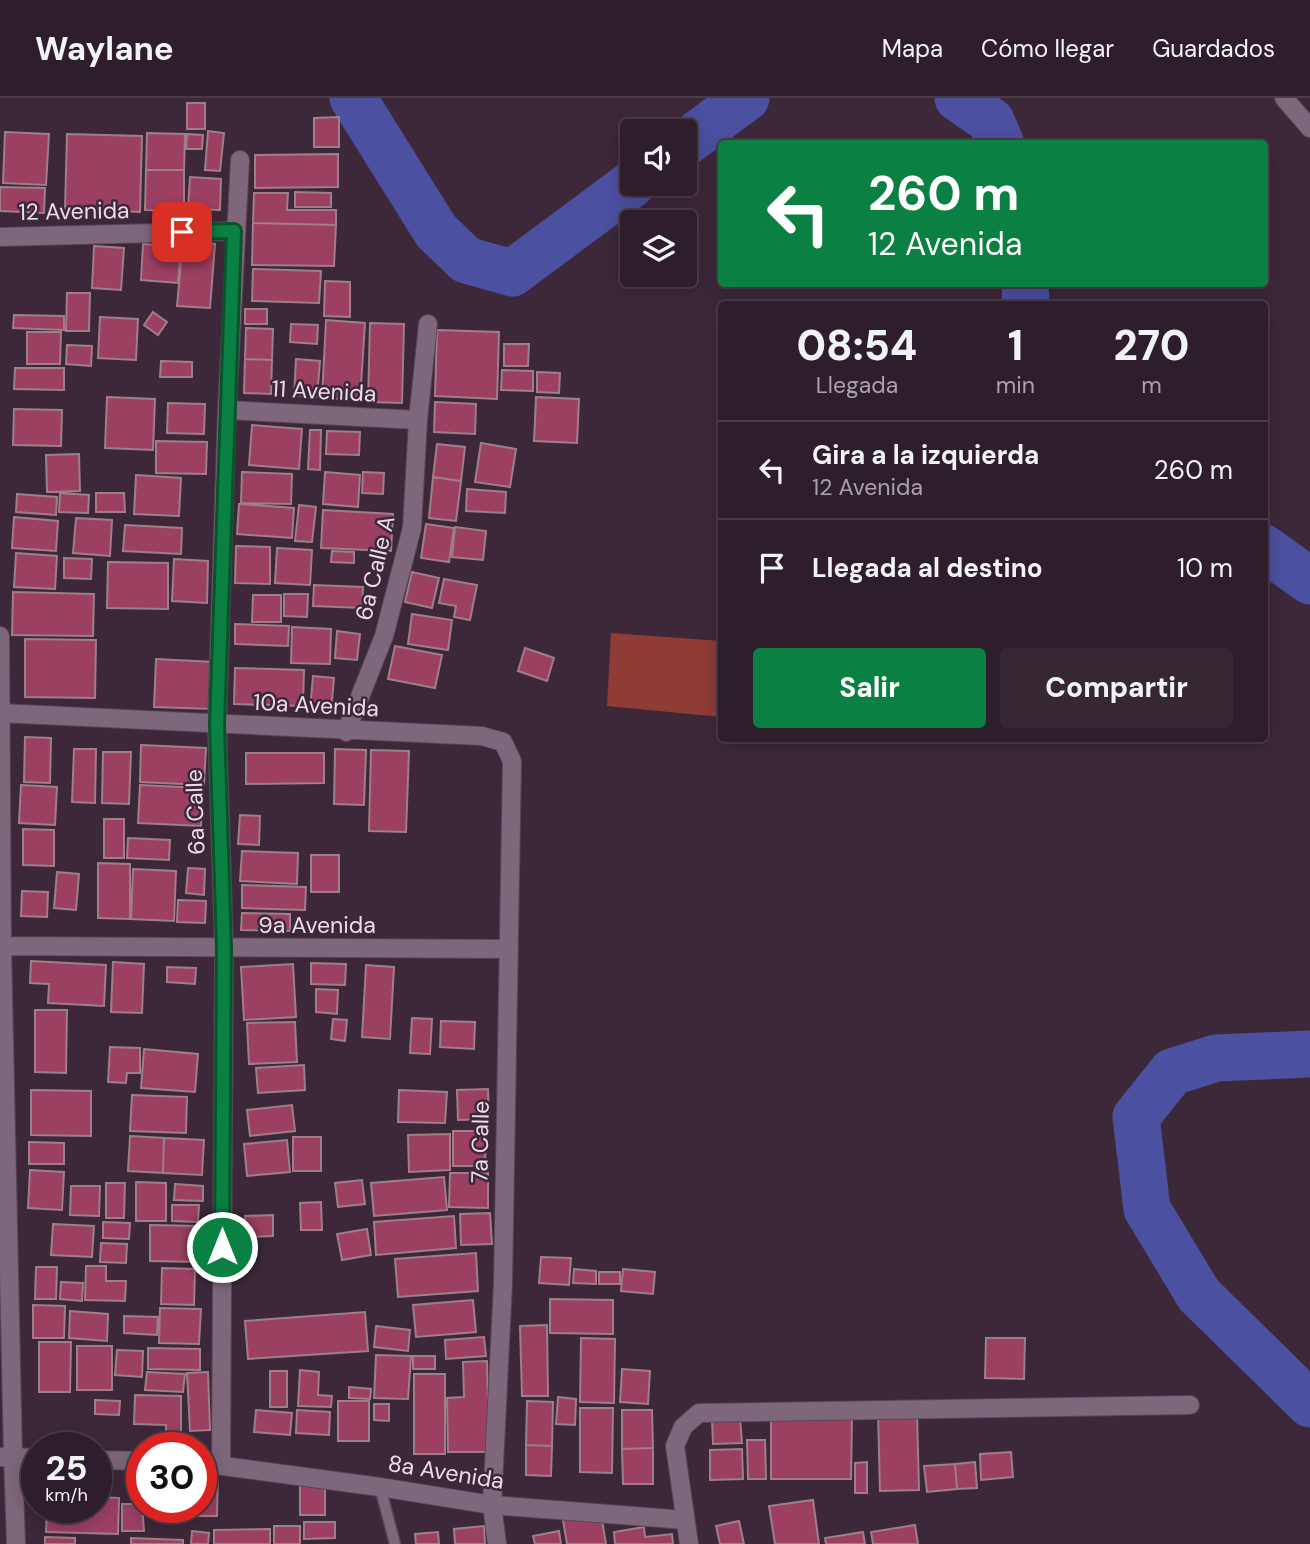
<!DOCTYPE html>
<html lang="es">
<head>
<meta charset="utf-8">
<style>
  body { margin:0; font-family:"DM Sans",sans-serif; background:#362733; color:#f1f3f6; height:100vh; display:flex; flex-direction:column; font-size:26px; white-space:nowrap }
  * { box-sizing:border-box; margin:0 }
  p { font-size:23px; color:#a7a2a9 }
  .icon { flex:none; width:38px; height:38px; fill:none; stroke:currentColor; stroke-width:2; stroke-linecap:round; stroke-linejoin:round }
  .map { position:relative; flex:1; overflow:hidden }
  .side { position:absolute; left:718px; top:203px; width:550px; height:441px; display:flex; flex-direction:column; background:#2e1e2b; border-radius:7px; box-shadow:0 4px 18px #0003,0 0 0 2px #493c47 }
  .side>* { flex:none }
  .top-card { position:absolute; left:718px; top:42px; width:550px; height:147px; border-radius:7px; box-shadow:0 4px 18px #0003,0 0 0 2px #493c47; background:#0b8043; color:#fff; overflow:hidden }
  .controls { position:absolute; left:620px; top:21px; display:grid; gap:14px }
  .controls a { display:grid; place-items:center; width:77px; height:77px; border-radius:7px; background:#2e1e2b; box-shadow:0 4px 18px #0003,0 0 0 2px #493c47; font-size:35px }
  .speed { position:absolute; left:21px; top:1334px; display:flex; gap:14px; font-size:35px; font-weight:700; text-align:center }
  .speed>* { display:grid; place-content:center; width:91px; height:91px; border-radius:50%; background:#2e1e2b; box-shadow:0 4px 18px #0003,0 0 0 2px #493c47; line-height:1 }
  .speed small { font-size:18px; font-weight:400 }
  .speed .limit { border:10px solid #d22; background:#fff; color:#111 }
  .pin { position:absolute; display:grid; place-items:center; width:60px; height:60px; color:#fff; margin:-30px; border-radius:14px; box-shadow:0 4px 10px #0006 }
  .me { position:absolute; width:77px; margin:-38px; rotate:0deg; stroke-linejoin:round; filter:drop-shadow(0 0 5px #0008) }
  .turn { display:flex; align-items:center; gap:24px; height:147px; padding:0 35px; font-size:32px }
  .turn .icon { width:91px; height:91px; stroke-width:2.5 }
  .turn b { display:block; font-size:49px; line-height:60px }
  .eta { display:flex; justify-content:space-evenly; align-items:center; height:119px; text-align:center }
  .eta b { font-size:42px; font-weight:800; line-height:49px }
  .button { display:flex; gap:14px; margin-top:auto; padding:14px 35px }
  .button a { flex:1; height:80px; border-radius:7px; background:#0b8043; color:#fff; font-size:28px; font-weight:800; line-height:80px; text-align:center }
  .button a+a { background:#362733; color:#f1f3f6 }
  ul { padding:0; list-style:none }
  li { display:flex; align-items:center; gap:21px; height:98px; padding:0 35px; border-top:2px solid #493c47 }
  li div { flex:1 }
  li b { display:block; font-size:26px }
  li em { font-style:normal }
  header { display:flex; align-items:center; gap:42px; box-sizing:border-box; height:98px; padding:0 35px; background:#2e1e2b; border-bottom:2px solid #493c47 }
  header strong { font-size:33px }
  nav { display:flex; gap:38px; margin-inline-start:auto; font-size:24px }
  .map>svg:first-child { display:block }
  .green { fill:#8f3c36 }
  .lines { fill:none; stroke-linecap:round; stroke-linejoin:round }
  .river { stroke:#4c50a0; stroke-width:47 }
  .building { fill:#9c4062; stroke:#9e7e88; stroke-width:2 }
  .service-casing { stroke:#574554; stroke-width:13 }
  .minor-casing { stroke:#574554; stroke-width:20 }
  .secondary-casing { stroke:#574554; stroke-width:20 }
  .service { stroke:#7f677b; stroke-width:10 }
  .minor { stroke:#7f677b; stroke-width:18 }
  .secondary { stroke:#7f677b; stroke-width:18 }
  .route-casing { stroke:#07532c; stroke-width:18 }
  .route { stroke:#0b8043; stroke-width:12 }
  .labels { text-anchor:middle; stroke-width:5; stroke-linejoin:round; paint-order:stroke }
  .street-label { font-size:23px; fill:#eadde8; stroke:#3d2839 }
</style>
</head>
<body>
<header>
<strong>Waylane</strong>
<nav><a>Mapa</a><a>Cómo llegar</a><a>Guardados</a></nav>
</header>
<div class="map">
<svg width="1310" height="1446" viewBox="0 0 1310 1446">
  <rect width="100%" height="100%" fill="#3d2839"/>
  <path class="green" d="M611,535L721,543V619L607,608Z"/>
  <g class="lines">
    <path class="river" d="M353,0L436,133L466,162L512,175L632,86
      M958,0L991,23L1001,46
      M684,46L746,0
      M1025,186L1026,206
      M1264,450L1310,483
      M1310,956L1216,960L1172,974L1136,1019L1147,1111L1199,1197L1310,1306"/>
  </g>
  <path class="building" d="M187,5H205V31H187Z
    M339,19V49H314V20Z
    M208,33L224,35L220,73L205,72Z
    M5,34L49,36L46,87L3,85Z
    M147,35L185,36L184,72H146Z
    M67,36L142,38L140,114L65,111Z
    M187,36L203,37L202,51H186Z
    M338,56V89L255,90V57Z
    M146,72H184V113L145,112Z
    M190,79L221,81L220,112L188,111Z
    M0,89L45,90L44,115L0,113Z
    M295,94L331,95V109H295Z
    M254,95H288L287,112H336V127L253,125Z
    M253,125L336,127L334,168L252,167Z
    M183,143L215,146L210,210L177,208Z
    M143,146L181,149L178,185L141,182Z
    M94,148L124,150L121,192L92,190Z
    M253,171L321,173L319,205L252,203Z
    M325,183L350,184V219L324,218Z
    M67,195H90L89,233H66Z
    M245,211H267V226H245Z
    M153,214L167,224L158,237L144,227Z
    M14,217L64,218V232L13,230Z
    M100,219L138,221L136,262L98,260Z
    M326,222L365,225L360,302L322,300Z
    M370,225L404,226L402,305L368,304Z
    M291,226L318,227L317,246L290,244Z
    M246,230L273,231L272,262L245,261Z
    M437,232L499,234L497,301L435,298Z
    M27,234H61L60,266H27Z
    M504,246H529L528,268H504Z
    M67,247L92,248L91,268L66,266Z
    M245,261L272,262L271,296L244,295Z
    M296,261L320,263L317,299L294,297Z
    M161,263L192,264V279H160Z
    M15,270H64V292L14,291Z
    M502,272L533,273V293L501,292Z
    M537,274L560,275L559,295L537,294Z
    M107,299L155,301L153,352L105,350Z
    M536,299L579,301L577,345L534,343Z
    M435,304L476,306L475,336L434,334Z
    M168,305L205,306L204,336L167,335Z
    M14,311L62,312L61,348L13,347Z
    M252,327L302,331L299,371L249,367Z
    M310,332H321L320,372L308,371Z
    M327,333L360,334L359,357L326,356Z
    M156,343L207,344L206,376L156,375Z
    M481,345L516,351L510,389L475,384Z
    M437,346L465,349L461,383L433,379Z
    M79,356L80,393L47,394L46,357Z
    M242,374L292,376L291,406L241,405Z
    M325,374L360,377L358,409L323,406Z
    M363,374L384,375L383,396L362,395Z
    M136,377L181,380L179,418L134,416Z
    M433,379L461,383L456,423L429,420Z
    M467,391L506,394L505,415L466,413Z
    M60,395L89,397L88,415L59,414Z
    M96,395H124L125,414H96Z
    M17,396L57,399L56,417L16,414Z
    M239,406L294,410L292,440L237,436Z
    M299,407L316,409L312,444L295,443Z
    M323,412L393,416L391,453L321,450Z
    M14,419L58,423L56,453L12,450Z
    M76,420L112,422L110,458L73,455Z
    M426,426L454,430L449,464L421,460Z
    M125,427L182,430L181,456L123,453Z
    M455,429L486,433L483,462L452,459Z
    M236,448L270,449V486L235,485Z
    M277,450L312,452L310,487L275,485Z
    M332,453L354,454V465L331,464Z
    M16,455L57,458L55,491L14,489Z
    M64,460L92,461L91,481L64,480Z
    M174,461L208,463L207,505L172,503Z
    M108,464L168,465V511L107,510Z
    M412,474L439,480L432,510L405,504Z
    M444,481L477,487L470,522L454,519L456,508L439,505Z
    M314,487L363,489L362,510L313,508Z
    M13,494L94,496L93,538L12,537Z
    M284,496H308L307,519L284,518Z
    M253,497H281V524H252Z
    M412,516L452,522L448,552L408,546Z
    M235,526L289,528L288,548L235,546Z
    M292,529L331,531L330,566L291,565Z
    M337,533L360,536L357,562L335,560Z
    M25,541L96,542L95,600L25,599Z
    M395,548L442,557L435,590L388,581Z
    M525,550L554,560L547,583L518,573Z
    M156,561L214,564L212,611L154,609Z
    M235,570L304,572L303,608L234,606Z
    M313,578L334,580L331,613L310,611Z
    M25,639L51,640L50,685L24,684Z
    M141,647L206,650L204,687L140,684Z
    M74,651H96L95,705L72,704Z
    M335,651L366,652L364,707L334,706Z
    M371,652L409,653L406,734L369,733Z
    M103,654H131L129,706L102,705Z
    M246,655H324V685L246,686Z
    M21,687L57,689L55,727L19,725Z
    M140,687L203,690L201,728L138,725Z
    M240,717L260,718L259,747L238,746Z
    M104,721H124V760H104Z
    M23,731L54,732V768L23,767Z
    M128,740L170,742L169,762L127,760Z
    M242,753L298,755L297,786L240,783Z
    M311,757H339V794H311Z
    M98,765L130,766V821L98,820Z
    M188,770L205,771L204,797L186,795Z
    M133,771L176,773L174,823L131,821Z
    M57,774L79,776L76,812L54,810Z
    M242,787L306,789L305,812L242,810Z
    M22,793L48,794L47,819L21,818Z
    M178,802L206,803L205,825L177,824Z
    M242,815L290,816V833L241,832Z
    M31,863L106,867L104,908L48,905L49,886L30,885Z
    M113,864L144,866L142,915L111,914Z
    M311,865L346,866L345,887L311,886Z
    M293,866L296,919L244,922L241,869Z
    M366,867L394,869L390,941L362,939Z
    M167,869L196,870L195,886L167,884Z
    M316,891L338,892L337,916L316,914Z
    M35,912H67L66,975L35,974Z
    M412,920L432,921L430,956L410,955Z
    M333,921L347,922L345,943L331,941Z
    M441,923L475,924L474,951L440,949Z
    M295,924L297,964L249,966L247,925Z
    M110,949L140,950V975H127L126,985L108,984Z
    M144,951L198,956L195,994L141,990Z
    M304,967L305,992L258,995L256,970Z
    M488,991L489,1021L458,1022L457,992Z
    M31,992L91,993V1038L31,1037Z
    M399,992L447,994L445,1025L398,1024Z
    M132,997L187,999L186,1035L130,1033Z
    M292,1007L295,1033L250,1038L247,1012Z
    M453,1033H486L485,1068H453Z
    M450,1036V1072L409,1074L408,1037Z
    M130,1038L164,1040L163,1075L128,1073Z
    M293,1039H321V1073H293Z
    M164,1040L204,1042L202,1077L163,1075Z
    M287,1042L290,1074L247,1078L244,1046Z
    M29,1044L64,1045V1066H29Z
    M30,1072L64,1074L62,1112L28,1110Z
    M450,1075H488V1110L449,1109Z
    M444,1079L447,1112L374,1118L371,1085Z
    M362,1082L365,1106L338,1109L335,1085Z
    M136,1084L166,1085V1123H136Z
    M106,1085H125L124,1120H106Z
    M175,1086L203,1088V1103L174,1102Z
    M71,1088H100L99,1118L70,1117Z
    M321,1104L322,1132H301L300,1105Z
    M172,1107H199L198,1124L172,1123Z
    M490,1115L492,1146L461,1147L460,1116Z
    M273,1117V1138L245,1139V1118Z
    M454,1118L456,1150L376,1157L374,1124Z
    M103,1124L130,1125L129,1141L103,1140Z
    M53,1126L94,1128L92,1159L51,1157Z
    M150,1127L200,1128L199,1164L150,1163Z
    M367,1131L371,1157L342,1162L337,1136Z
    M101,1145L127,1146L126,1165L100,1164Z
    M476,1155L478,1193L398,1199L395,1161Z
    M541,1159L571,1160L569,1187L539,1185Z
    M86,1168H106V1183H126L125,1203L85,1202Z
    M36,1169H57L56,1201H35Z
    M162,1170L195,1171L194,1207L161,1206Z
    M574,1171L596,1173V1186L573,1185Z
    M623,1171L655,1174L653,1196L621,1193Z
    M599,1174H620V1186H599Z
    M61,1184L83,1185L82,1203L60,1201Z
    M550,1201L613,1202V1236L550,1235Z
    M473,1202L476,1234L416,1239L413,1207Z
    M33,1207L65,1208L64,1240H33Z
    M160,1210L201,1211L199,1246L159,1245Z
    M70,1213L108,1216L107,1243L69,1240Z
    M365,1214L368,1253L248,1261L245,1223Z
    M124,1218L158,1219L157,1237L124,1235Z
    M547,1227L548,1298H522L520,1228Z
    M376,1228L410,1232L408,1253L374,1249Z
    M484,1239L486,1258L446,1261L445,1242Z
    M581,1240L615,1241L614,1305L580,1304Z
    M986,1240H1025L1024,1281L985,1280Z
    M39,1244H71L70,1294H39Z
    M77,1248H112V1292H77Z
    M148,1250L200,1251V1272L148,1271Z
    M117,1252L143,1253L142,1279L115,1277Z
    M376,1257L411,1258L408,1301L374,1300Z
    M413,1258H435V1271H413Z
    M487,1263L489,1354H448L447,1300L464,1299L463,1264Z
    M622,1271L650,1273L648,1306L620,1304Z
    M300,1272L319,1274L318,1297L332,1298L331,1309L298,1308Z
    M270,1273H287V1309H270Z
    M147,1274L185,1276L183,1294L145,1292Z
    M208,1274L210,1332L190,1333L187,1275Z
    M414,1276H445V1356H414Z
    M349,1289L371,1291L370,1301L349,1300Z
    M135,1297L181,1298V1335H166V1327L134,1326Z
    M558,1299L576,1301L575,1327L556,1326Z
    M95,1302L120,1303L119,1317L95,1316Z
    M338,1303H369V1343H338Z
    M527,1303L553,1304L552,1348L526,1347Z
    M374,1306H389V1323L374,1322Z
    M580,1310H613L612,1375L580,1374Z
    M256,1312L292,1315L290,1337L254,1334Z
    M297,1312L330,1314L329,1337L296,1335Z
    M622,1312H652L653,1350L622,1351Z
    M878,1315H917L919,1392L880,1393Z
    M740,1320L742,1345L713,1346L712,1321Z
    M771,1320H852L851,1381H771Z
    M747,1342H765L766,1381H748Z
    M526,1347L552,1348L551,1378L526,1377Z
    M653,1350V1386H623L622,1351Z
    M742,1351L743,1381L710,1382V1352Z
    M1011,1354L1013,1379L981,1382L980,1356Z
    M867,1364V1395H855V1365Z
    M975,1364L977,1390L957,1391L955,1366Z
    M955,1366L957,1391L927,1394L924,1368Z
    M201,1373H218L217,1418H190V1409H201Z
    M300,1384H325V1417H300Z
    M96,1399L119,1400L118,1436L46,1434L47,1409H96Z
    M813,1402L819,1446H775L769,1408Z
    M122,1406H142L144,1433H122Z
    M601,1416L606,1446H567L563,1422Z
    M739,1423L744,1446H720L716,1428Z
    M304,1424H335V1440L304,1441Z
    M915,1427L918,1446H873L871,1434Z
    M274,1428H300V1446H274Z
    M484,1428L485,1446H455L454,1431Z
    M644,1429L645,1439L672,1436L673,1446H615L614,1434Z
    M270,1431V1446H214V1432Z
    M192,1433L209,1435L208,1446H191Z
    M559,1433L561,1446H535L533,1438Z
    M438,1434L439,1446H416L415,1436Z
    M863,1434L865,1446H826L825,1440Z
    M45,1439L75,1440V1446H45Z
    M131,1440L183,1442V1446H131Z"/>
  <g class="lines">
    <defs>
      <path id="service" d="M380,1389L395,1446"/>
      <path id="minor" d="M1284,0L1310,30
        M0,139L234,133
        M227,312L418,322
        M0,538L2,848L13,1359L37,1360
        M0,615L482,638L503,644L512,663L503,1185L492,1407L497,1446
        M346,634L384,538L412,430L418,322L428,226
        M0,848L508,851
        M96,1362L142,1363
        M201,1365L380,1389L492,1407L685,1422
        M221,1366L224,851L217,626L227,312L240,62
        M689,1446L675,1348L683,1329L699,1315L1190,1307"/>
      <path id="secondary" d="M0,1359H13L16,1446"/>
    </defs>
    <use href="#service" class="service-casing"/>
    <use href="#minor" class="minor-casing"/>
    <use href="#secondary" class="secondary-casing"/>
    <use href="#service" class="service"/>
    <use href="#minor" class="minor"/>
    <use href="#secondary" class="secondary"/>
  </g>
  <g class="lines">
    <defs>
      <path id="route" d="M182,134L234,133L217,626L224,851L222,1149"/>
    </defs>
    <use href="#route" class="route-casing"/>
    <use href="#route" class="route"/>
  </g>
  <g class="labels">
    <g class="street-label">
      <text transform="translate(74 113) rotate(-1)" y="8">12 Avenida</text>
      <text transform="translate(324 293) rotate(3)" y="8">11 Avenida</text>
      <text transform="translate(375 470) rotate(-77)" y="8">6a Calle A</text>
      <text transform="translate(316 607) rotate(3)" y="8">10a Avenida</text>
      <text transform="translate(195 714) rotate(-92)" y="8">6a Calle</text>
      <text x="317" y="835">9a Avenida</text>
      <text transform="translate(480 1044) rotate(-89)" y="8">7a Calle</text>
      <text transform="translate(446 1374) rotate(9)" y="8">8a Avenida</text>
    </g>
  </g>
</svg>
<div class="controls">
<a><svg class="icon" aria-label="sound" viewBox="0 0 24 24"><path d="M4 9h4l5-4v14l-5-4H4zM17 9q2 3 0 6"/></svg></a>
<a><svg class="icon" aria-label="layers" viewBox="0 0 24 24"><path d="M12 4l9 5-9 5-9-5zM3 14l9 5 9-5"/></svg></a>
</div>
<div class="speed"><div>25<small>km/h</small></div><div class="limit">30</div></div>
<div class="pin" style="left:182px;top:134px;background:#d93025"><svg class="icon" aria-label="arrive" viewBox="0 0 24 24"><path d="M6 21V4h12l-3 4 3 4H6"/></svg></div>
<svg class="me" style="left:222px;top:1149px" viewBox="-20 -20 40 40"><circle r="17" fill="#0b8043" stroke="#fff" stroke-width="3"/><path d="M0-11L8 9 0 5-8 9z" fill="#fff"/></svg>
<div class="top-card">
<div class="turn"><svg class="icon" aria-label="left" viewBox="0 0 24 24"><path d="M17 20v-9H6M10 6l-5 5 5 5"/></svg><div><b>260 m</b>12 Avenida</div></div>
</div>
<section class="side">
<div class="eta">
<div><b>08:54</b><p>Llegada</p></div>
<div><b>1</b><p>min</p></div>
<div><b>270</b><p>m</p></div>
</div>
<ul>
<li><svg class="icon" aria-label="left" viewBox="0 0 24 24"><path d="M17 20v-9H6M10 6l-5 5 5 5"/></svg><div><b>Gira a la izquierda</b><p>12 Avenida</p></div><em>260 m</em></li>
<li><svg class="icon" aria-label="arrive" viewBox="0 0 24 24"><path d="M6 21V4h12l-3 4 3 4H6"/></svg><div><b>Llegada al destino</b></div><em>10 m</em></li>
</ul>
<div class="button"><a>Salir</a><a>Compartir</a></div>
</section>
</div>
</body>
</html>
